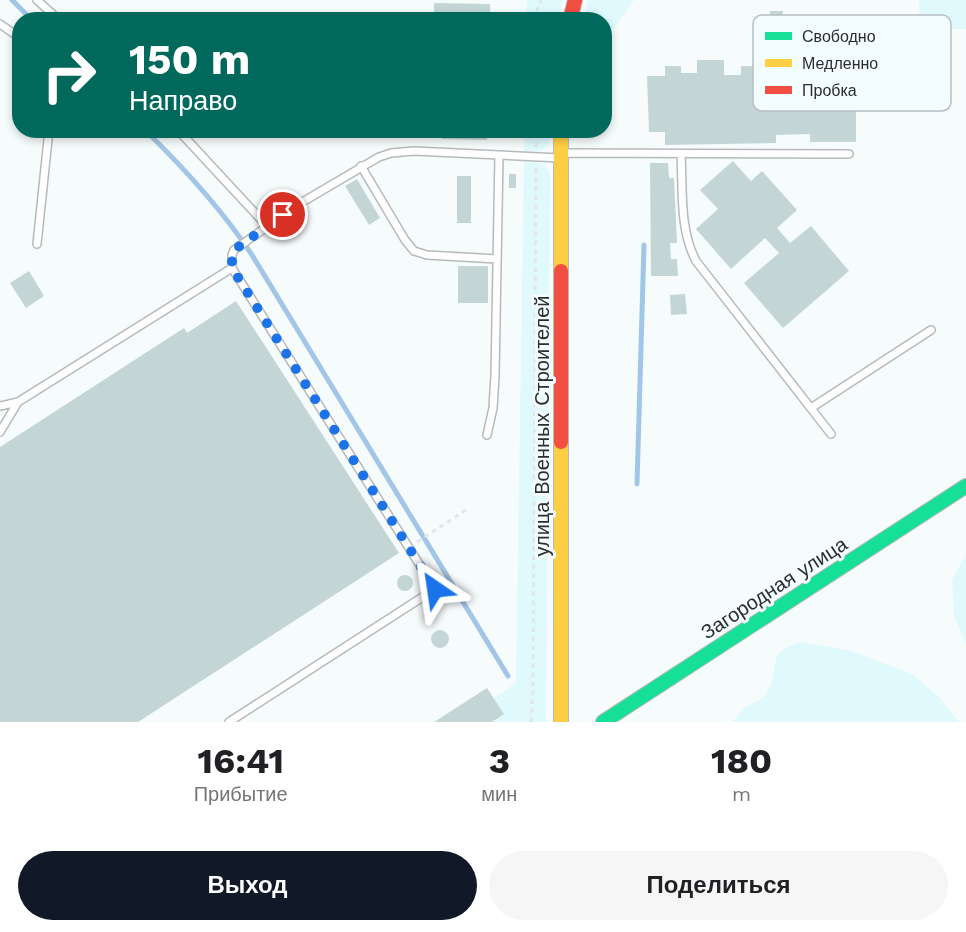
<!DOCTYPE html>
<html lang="ru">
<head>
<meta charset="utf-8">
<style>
  body { margin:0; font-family:"Work Sans",sans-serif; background:#f6f6f6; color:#202124; height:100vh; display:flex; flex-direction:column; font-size:22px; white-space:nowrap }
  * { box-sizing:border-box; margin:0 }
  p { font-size:20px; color:#757577 }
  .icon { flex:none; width:33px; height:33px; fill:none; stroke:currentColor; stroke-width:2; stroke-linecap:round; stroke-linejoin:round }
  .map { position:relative; height:722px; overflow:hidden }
  .side { display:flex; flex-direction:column; background:#fff; flex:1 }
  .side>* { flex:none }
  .hud { position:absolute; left:12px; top:12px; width:600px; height:126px; border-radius:24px; box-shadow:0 3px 9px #0003; background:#00695c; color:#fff; overflow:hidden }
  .pin { position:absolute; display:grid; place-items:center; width:51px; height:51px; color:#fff; margin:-26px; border:3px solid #fff; border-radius:50%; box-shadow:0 2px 6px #0007 }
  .me { position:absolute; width:66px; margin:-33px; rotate:328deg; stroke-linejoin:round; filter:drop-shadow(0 0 4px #0008) }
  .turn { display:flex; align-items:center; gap:21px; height:126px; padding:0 18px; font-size:27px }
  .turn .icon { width:78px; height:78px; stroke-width:2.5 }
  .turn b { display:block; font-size:42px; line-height:51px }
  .eta { display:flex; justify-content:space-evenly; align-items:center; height:102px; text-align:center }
  .eta b { font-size:36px; font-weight:700; line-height:42px }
  .action { display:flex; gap:12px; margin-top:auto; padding:12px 18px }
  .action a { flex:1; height:69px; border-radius:36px; background:#111827; color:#fff; font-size:24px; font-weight:700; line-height:69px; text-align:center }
  .action a+a { background:#f6f6f6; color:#202124 }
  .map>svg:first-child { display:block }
  .green { fill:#dff9fd }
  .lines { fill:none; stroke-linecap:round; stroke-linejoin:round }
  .stream { stroke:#a1c6e7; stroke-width:5 }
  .building { fill:#c3d6d5 }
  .lane-casing { stroke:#b6babb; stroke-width:10 }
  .fast-casing { stroke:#b6babb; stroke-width:16 }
  .slow-casing { stroke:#b6babb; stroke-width:16 }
  .jam-casing { stroke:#b6babb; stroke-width:16 }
  .path { stroke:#e3e5e6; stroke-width:3; stroke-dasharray:4.5 4.5; stroke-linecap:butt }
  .lane { stroke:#fefeff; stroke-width:7 }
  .fast { stroke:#16e098; stroke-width:14 }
  .slow { stroke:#ffcf43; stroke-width:14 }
  .jam { stroke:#f24e42; stroke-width:14 }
  .route { stroke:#1a73e8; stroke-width:10; stroke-dasharray:0 18 }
  .labels { text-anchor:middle; stroke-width:6; stroke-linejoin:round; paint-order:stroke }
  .street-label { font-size:20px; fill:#2a2e2f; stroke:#f3fdff }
  .key { fill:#f3fdff; stroke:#b7bfc1; stroke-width:1.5 }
  .key-label { font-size:16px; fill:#2a2e2f }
</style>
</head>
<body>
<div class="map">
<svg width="966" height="722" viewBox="0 0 966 722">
  <rect width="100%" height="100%" fill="#f6fbfc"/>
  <path class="green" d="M527,0H563L559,19H526Z
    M588,0H634L608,37L605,49L604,20L584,19Z
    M919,0H966V29H920Z
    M525,131H551L549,144L541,151H524Z
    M524,162C535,162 546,162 550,174L546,720V722H492L504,714L494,698L516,683Z
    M966,554V644L954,616L952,580Z
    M801,642L851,651L912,674L939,697L959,722H733C737,717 740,711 745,708C751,703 760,701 765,695C783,670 762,653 801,642Z"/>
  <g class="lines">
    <path class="stream" d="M12,0L32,20
      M145,130C185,169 221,208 252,255L508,676
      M637,484L644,245"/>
  </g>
  <path class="building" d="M434,3L490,4V20H434Z
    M770,11H783V41H770Z
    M790,59H882V101H856V142H810V134L776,135V143L665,145V132H649L647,76H665V66H681V73H697V60H724V75H741V66H753V76L790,75Z
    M368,130H398V134H368Z
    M443,130H487V140L442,139Z
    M733,161L751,181L762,171L797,210L777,228L790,243L811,226L849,271L783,328L744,283L779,253L765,238L731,269L696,229L718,209L700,190Z
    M650,163H668L669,178H674L677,243H670L671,259H677L678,276H651Z
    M509,174H516V188H509Z
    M457,176H471V223H457Z
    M357,179L380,218L369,225L345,186Z
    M458,266H488V303H458Z
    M29,271L44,296L26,308L10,283Z
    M685,294L687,314L671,315L670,295Z
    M236,301L399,553L138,722H0V447L184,328L187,333Z
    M397 583a8 8 0 1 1 16 0a8 8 0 1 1-16 0Z
    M431 639a9 9 0 1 1 18 0a9 9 0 1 1-18 0Z
    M487,688L504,714L492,722H434Z"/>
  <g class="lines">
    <defs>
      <path id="lane" d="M37,0L59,20
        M0,24L20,38
        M178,130L267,226
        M562,153L849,154
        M681,154C683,189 679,229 696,261L831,434
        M361,166L405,240L414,251L427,255L497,259
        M37,244L49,130
        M232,268V255L234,250L299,204L379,157L391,153L414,151L560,158
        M0,406L18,402
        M811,408L931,330
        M0,432L18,402L232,268L435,589L229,722
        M487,435L493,408L495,376L499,155"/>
      <path id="fast" d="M603,722L966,486"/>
      <path id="slow" d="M561,130V271
        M561,442V722"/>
      <path id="jam" d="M570,20L575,0
        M561,271V442"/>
    </defs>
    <use href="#lane" class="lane-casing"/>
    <use href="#fast" class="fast-casing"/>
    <use href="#slow" class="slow-casing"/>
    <use href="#jam" class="jam-casing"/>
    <path class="path" d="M537,20V10L541,0
      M536,147L537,130
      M417,542L466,510
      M531,722L533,689L536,168"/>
    <use href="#lane" class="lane"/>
    <use href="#fast" class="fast"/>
    <use href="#slow" class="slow"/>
    <use href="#jam" class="jam"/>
  </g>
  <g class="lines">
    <path class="route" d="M283,215L234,250L232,255V268L435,589"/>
  </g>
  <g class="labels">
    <g class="street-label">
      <text transform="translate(542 426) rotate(-90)" y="7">улица Военных Строителей</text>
      <text transform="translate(774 588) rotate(-33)" y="7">Загородная улица</text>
    </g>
  </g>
  <rect x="753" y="15" width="198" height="96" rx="9" class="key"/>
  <rect x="765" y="32" width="27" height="8" fill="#16e098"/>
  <rect x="765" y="59" width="27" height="8" fill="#ffcf43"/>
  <rect x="765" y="86" width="27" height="8" fill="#f24e42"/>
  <g class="key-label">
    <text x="802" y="42">Свободно</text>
    <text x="802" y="69">Медленно</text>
    <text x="802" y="96">Пробка</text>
  </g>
</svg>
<div class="pin" style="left:283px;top:215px;background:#d93025"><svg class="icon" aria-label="arrive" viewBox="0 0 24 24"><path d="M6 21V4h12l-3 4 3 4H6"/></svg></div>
<svg class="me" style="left:435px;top:589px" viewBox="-20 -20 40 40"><path d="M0-17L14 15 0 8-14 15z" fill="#1a73e8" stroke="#fff" stroke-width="4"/></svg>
<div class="hud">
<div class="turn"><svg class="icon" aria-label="right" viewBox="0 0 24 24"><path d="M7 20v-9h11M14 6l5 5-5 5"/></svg><div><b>150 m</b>Направо</div></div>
</div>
</div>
<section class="side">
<div class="eta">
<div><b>16:41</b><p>Прибытие</p></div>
<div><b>3</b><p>мин</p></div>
<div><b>180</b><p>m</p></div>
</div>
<div class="action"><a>Выход</a><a>Поделиться</a></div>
</section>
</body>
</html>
